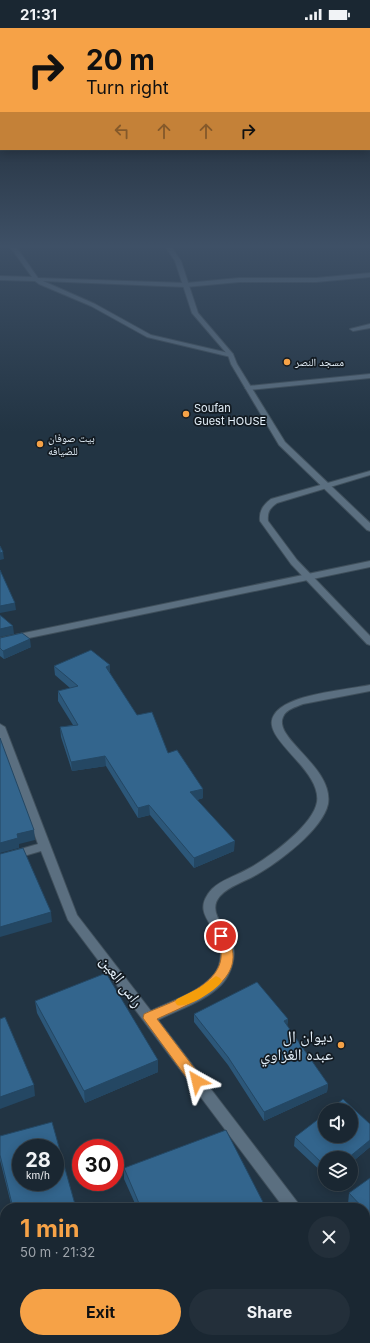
<!DOCTYPE html>
<html lang="en">
<head>
<meta charset="utf-8">
<style>
  body { margin:0; font-family:Inter,"Noto Naskh Arabic",sans-serif; background:#232f3a; color:#f1f3f6; height:100vh; display:flex; flex-direction:column; font-size:15px; white-space:nowrap }
  * { box-sizing:border-box; margin:0 }
  p { font-size:13px; color:#9fa5ac }
  .icon { flex:none; width:22px; height:22px; fill:none; stroke:currentColor; stroke-width:2; stroke-linecap:round; stroke-linejoin:round }
  .map { position:relative; flex:1; overflow:hidden }
  .details { position:absolute; left:0px; top:1175px; width:370px; height:140px; display:flex; flex-direction:column; background:#1a2732; border-radius:16px 16px 0 0; box-shadow:0 2px 10px #0003,0 0 0 1px #38444d }
  .details>* { flex:none }
  .guide { position:absolute; left:0px; top:0px; width:370px; height:122px; box-shadow:0 2px 10px #0003,0 0 0 1px #38444d; background:#f6a247; color:#111; overflow:hidden }
  .tools { position:absolute; left:318px; top:1075px; display:grid; gap:8px }
  .tools a { display:grid; place-items:center; width:40px; height:40px; border-radius:50%; background:#1a2732; box-shadow:0 2px 10px #0003,0 0 0 1px #38444d; font-size:20px }
  .speed { position:absolute; left:12px; top:1111px; display:flex; gap:8px; font-size:20px; font-weight:700; text-align:center }
  .speed>* { display:grid; place-content:center; width:52px; height:52px; border-radius:50%; background:#1a2732; box-shadow:0 2px 10px #0003,0 0 0 1px #38444d; line-height:1 }
  .speed small { font-size:10px; font-weight:400 }
  .speed .limit { border:6px solid #d22; background:#fff; color:#111 }
  .pin { position:absolute; display:grid; place-items:center; width:34px; height:34px; color:#fff; margin:-17px; border:2px solid #fff; border-radius:50%; box-shadow:0 1px 4px #0007 }
  .me { position:absolute; width:44px; margin:-22px; rotate:323deg; stroke-linejoin:round; filter:drop-shadow(0 0 3px #0008) }
  .turn { display:flex; align-items:center; gap:14px; height:84px; padding:0 20px; font-size:18px }
  .turn .icon { width:52px; height:52px; stroke-width:2.5 }
  .turn b { display:block; font-size:28px; line-height:34px }
  .lanes { display:flex; align-items:center; height:38px; padding:0 20px; background:#0003; justify-content:center; gap:20px; direction:ltr }
  .lanes .off { opacity:.35 }
  .round { display:grid; place-items:center; flex:none; width:42px; height:42px; border-radius:21px; background:#232f3a }
  .headline { display:flex; align-items:center; justify-content:space-between; height:68px; padding:0 20px }
  h1 { font-size:24px; font-weight:700; line-height:30px; color:#f6a247 }
  .action { display:flex; gap:8px; margin-top:auto; padding:8px 20px }
  .action a { flex:1; height:46px; border-radius:24px; background:#f6a247; color:#111; font-size:16px; font-weight:700; line-height:46px; text-align:center }
  .action a+a { background:#232f3a; color:#f1f3f6 }
  .status { display:flex; justify-content:space-between; align-items:center; height:28px; padding:0 20px; background:#1a2732; direction:ltr }
  .status svg { height:11px; fill:currentColor }
  .map>svg:first-child { display:block }
  .lines { fill:none; stroke-linecap:round; stroke-linejoin:round }
  .pedestrian-casing { stroke:#3f4f5b; stroke-width:2 }
  .minor-casing { stroke:#3f4f5b; stroke-width:2 }
  .pedestrian { fill:#5b6f80; fill-rule:evenodd }
  .minor { fill:#5b6f80; fill-rule:evenodd }
  .wall { fill:#2c5779 }
  .shaded-wall { fill:#244763 }
  .building { fill:#33658d; stroke:#244763; fill-rule:evenodd }
  .route { fill:#f6a247; stroke:#a0692e }
  .slow { fill:#f59e0b }
  .poi-dot { fill:#f6a247; stroke:#131b22; stroke-width:1.5 }
  .labels { text-anchor:middle; stroke-width:3.5; stroke-linejoin:round; paint-order:stroke }
  .far-poi-label { font-size:11px; fill:#e5f1fb; stroke:#131b22; text-anchor:start }
  .near-street-label { font-size:16px; fill:#e5f1fb; stroke:#131b22 }
  .near-poi-label { font-size:16px; fill:#e5f1fb; stroke:#131b22; text-anchor:end }
</style>
</head>
<body>
<div class="status"><b>21:31</b><svg viewBox="0 0 49 12"><path d="M0 12V9h3v3zM5 12V6h3v6zM10 12V3h3v9zM15 12V0h3v12zM26 1h20v11H26zM47 4h2v5h-2z"/></svg></div>
<div class="map">
<svg width="370" height="1315" viewBox="0 0 370 1315">
  <rect width="100%" height="100%" fill="#223443"/>
  <g class="lines">
    <defs>
      <path id="pedestrian" d="M166,220H172L181,233L198,285L233,326L237,336L285,414L370,495V503L367,502L279,417L231,336L228,327L192,285L175,233Z
        M370,533V539L0,616V610Z"/>
      <path id="minor" d="M11,220H17L38,250L186,255L239,250H316L370,245V249L316,254H239L186,259L43,253L95,276L151,307L233,326V328L231,329L147,309L91,278L39,256L35,253L0,252V248L32,249Z
        M370,296V300L353,303L350,301Z
        M370,346V350L248,362L245,360L248,358Z
        M370,443V447L277,475C270,480 267,484 268,493L297,532L370,608V617L367,616L291,536L260,493C259,483 263,477 271,471Z
        M370,657V663L303,676C296,679 286,681 283,689C273,711 334,739 328,776C323,801 278,835 256,847C244,854 229,858 220,868C206,884 227,900 232,914C237,928 231,947 221,957C204,974 179,981 158,992L298,1175L301,1180H284L68,892L41,823L0,835V827L38,816L0,713V696L5,699L77,887L151,983C171,973 196,966 212,949C216,945 219,939 220,933C221,928 221,921 220,915C214,895 191,884 212,861C221,852 235,848 246,842C267,831 313,798 317,774C322,741 259,710 274,687C286,666 346,662 370,657Z
        M365,1267L370,1269V1290L365,1288Z"/>
    </defs>
    <use href="#pedestrian" class="pedestrian-casing"/>
    <use href="#minor" class="minor-casing"/>
    <use href="#pedestrian" class="pedestrian"/>
    <use href="#minor" class="minor"/>
  </g>
  <path class="wall" d="M0,610L31,619L4,631L0,628Z
    M110,637V646L137,687L168,725L203,761V770L197,772L234,823L194,840L150,787L138,790L106,738L72,743L61,709L60,699L73,697L58,673V663L70,660L55,647L54,638Z
    M35,973L158,1044L85,1075L37,985Z
    M194,986L288,991L287,998L328,1056L327,1064L264,1093L228,1037L194,994Z
    M370,1096V1119L351,1135V1130H325V1147L294,1118L295,1109Z
    M0,1108L76,1180H12L0,1132Z
    M124,1140L264,1176V1180H137L124,1151Z
    M370,1150V1201L365,1196V1180H351L348,1176L349,1165Z
    M297,1310H365L370,1315H300Z"/>
  <path class="shaded-wall" d="M3,524L4,531L0,532V525Z
    M15,575L16,582L0,585V578Z
    M13,598L14,606L0,609V601Z
    M30,611L31,619L4,631L3,623Z
    M110,637V647L106,639Z
    M105,728L106,738L72,743L71,734Z
    M203,761V770L190,774V764Z
    M149,777L150,787L138,790V780Z
    M34,802L35,812L19,816V820L0,825V815L17,806Z
    M235,813L234,823L194,840V830Z
    M51,884L52,894L0,909V899Z
    M288,991L287,999L284,993Z
    M158,1032V1044L85,1075L84,1063Z
    M328,1056L327,1064L264,1093V1084Z
    M34,1057L35,1068L0,1081V1069Z
    M370,1112V1119L351,1135V1130H348Z
    M264,1176V1180H253Z"/>
  <path class="building" d="M0,518L3,524L0,525Z
    M0,542L15,575L0,578Z
    M0,587L13,598L0,601Z
    M22,605L30,611L3,623L0,620V610Z
    M91,622L110,637L106,639L137,687L152,684L168,725L177,722L203,761L190,764L235,813L194,830L149,777L138,780L105,728L71,734L60,699L78,697L58,663L78,658L54,638Z
    M0,710L34,802L17,806L18,810L0,815Z
    M23,820L51,884L0,899V826Z
    M106,945L158,1032L84,1063L35,973Z
    M257,954L288,991L284,993L328,1056L264,1084L228,1029L194,986Z
    M5,989L34,1057L0,1069V991Z
    M343,1071L370,1096V1112L348,1130H325V1138L295,1109L325,1086V1108H351V1082H330Z
    M52,1094L76,1180H13L0,1127V1108ZM21,1120H55V1154H21Z
    M226,1102L264,1176L253,1180H141L124,1140Z
    M370,1150V1188L365,1183V1180H363L349,1165Z
    M365,1304L370,1312V1315H308L305,1310H365Z
    M45,1310H113L115,1315H46Z"/>
  <linearGradient id="sky" x2="0" y2="1"><stop stop-color="#131d25"/><stop offset="0.54" stop-color="#3e5066"/><stop offset="1" stop-color="#3e5066" stop-opacity="0"/></linearGradient>
  <rect width="370" height="404" fill="url(#sky)"/>
  <path class="route" d="M221,903L225,905C256,953 190,975 157,991L201,1049L203,1053L201,1057L197,1058L192,1057L143,990L144,986C175,972 240,953 216,908L217,905Z"/>
  <path class="slow" d="M216,948L220,950L222,953C217,962 187,981 177,977L175,974L177,971L199,960Z"/>
  <g class="poi-dot">
    <circle cx="287" cy="334" r="4"/>
    <circle cx="186" cy="386" r="4"/>
    <circle cx="40" cy="416" r="4"/>
    <circle cx="341" cy="1017" r="4"/>
  </g>
  <g class="labels">
    <g class="far-poi-label">
      <text x="295" y="338">مسجد النصر</text>
      <text x="194" y="384">Soufan<tspan x="194" dy="13">Guest HOUSE</tspan></text>
      <text x="48" y="414">بيت صوفان<tspan x="48" dy="13">للضيافه</tspan></text>
    </g>
    <g class="near-street-label">
      <text transform="translate(122 953) rotate(53)" y="6">راس العين</text>
    </g>
    <g class="near-poi-label">
      <text x="333" y="1014">ديوان ال<tspan x="333" dy="18">عبده الغزاوي</tspan></text>
    </g>
  </g>
</svg>
<div class="tools">
<a><svg class="icon" aria-label="sound" viewBox="0 0 24 24"><path d="M4 9h4l5-4v14l-5-4H4zM17 9q2 3 0 6"/></svg></a>
<a><svg class="icon" aria-label="layers" viewBox="0 0 24 24"><path d="M12 4l9 5-9 5-9-5zM3 14l9 5 9-5"/></svg></a>
</div>
<div class="speed"><div>28<small>km/h</small></div><div class="limit">30</div></div>
<div class="pin" style="left:221px;top:908px;background:#d93025"><svg class="icon" aria-label="arrive" viewBox="0 0 24 24"><path d="M6 21V4h12l-3 4 3 4H6"/></svg></div>
<svg class="me" style="left:197px;top:1053px" viewBox="-20 -20 40 40"><path d="M0-17L14 15 0 8-14 15z" fill="#f6a247" stroke="#fff" stroke-width="4"/></svg>
<div class="guide">
<div class="turn"><svg class="icon" aria-label="right" viewBox="0 0 24 24"><path d="M7 20v-9h11M14 6l5 5-5 5"/></svg><div><b>20 m</b>Turn right</div></div>
<div class="lanes"><svg class="icon off" aria-label="left" viewBox="0 0 24 24"><path d="M17 20v-9H6M10 6l-5 5 5 5"/></svg><svg class="icon off" aria-label="ahead" viewBox="0 0 24 24"><path d="M12 20V5M6 11l6-6 6 6"/></svg><svg class="icon off" aria-label="ahead" viewBox="0 0 24 24"><path d="M12 20V5M6 11l6-6 6 6"/></svg><svg class="icon" aria-label="right" viewBox="0 0 24 24"><path d="M7 20v-9h11M14 6l5 5-5 5"/></svg></div>
</div>
<section class="details">
<div class="headline"><div><h1>1 min</h1><p>50 m · 21:32</p></div><a class="round"><svg class="icon" aria-label="close" viewBox="0 0 24 24"><path d="M6 6l12 12M18 6L6 18"/></svg></a></div>
<div class="action"><a>Exit</a><a>Share</a></div>
</section>
</div>
</body>
</html>
